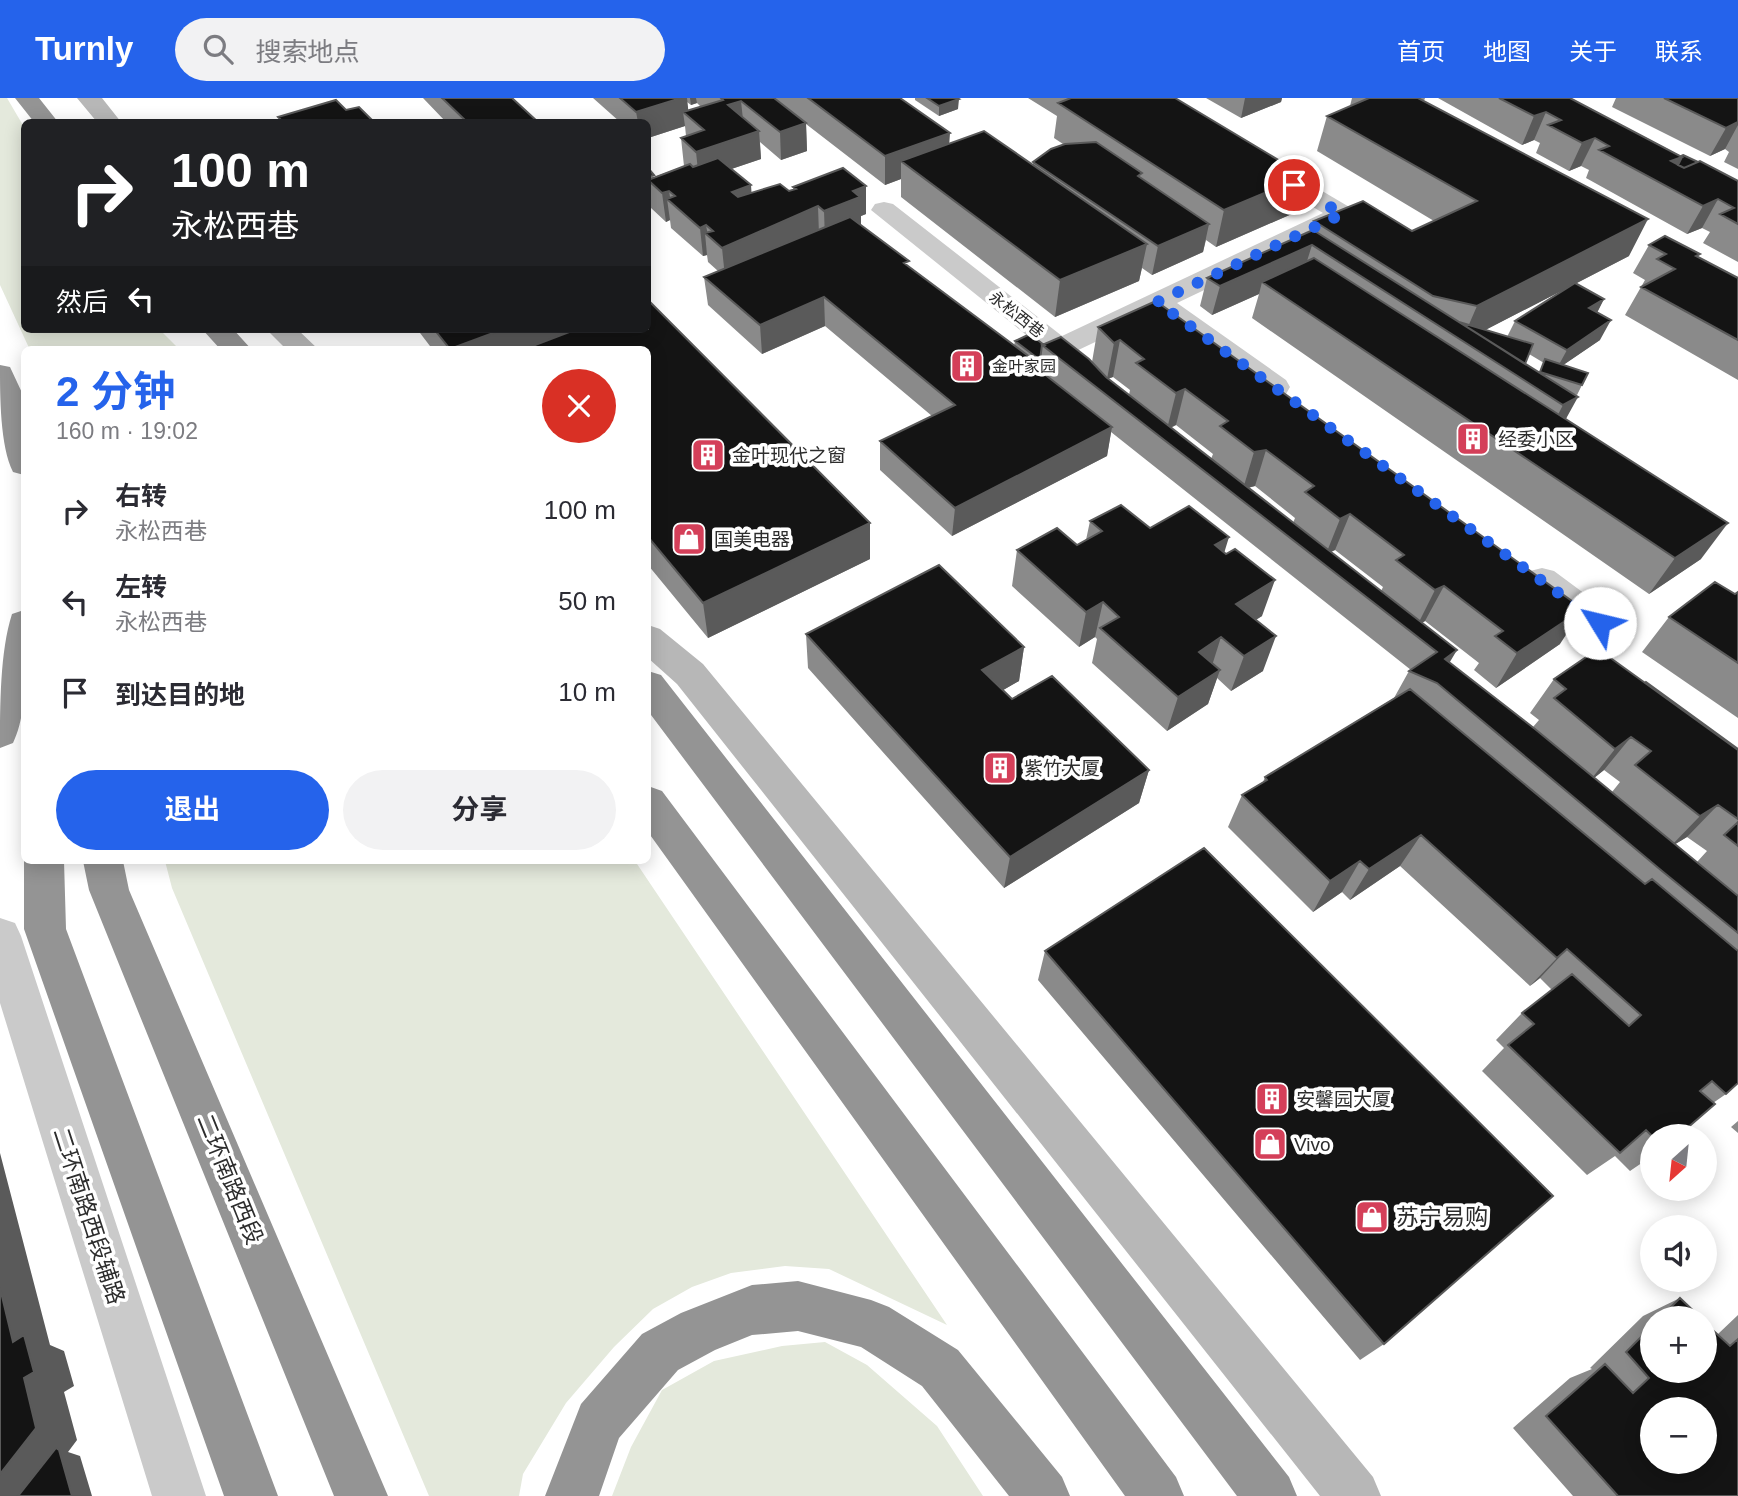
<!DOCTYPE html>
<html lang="zh">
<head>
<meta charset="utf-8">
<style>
  body { margin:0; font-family:Helvetica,"Noto Sans SC",sans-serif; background:#f2f2f3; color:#2b2b33; height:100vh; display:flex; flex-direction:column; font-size:26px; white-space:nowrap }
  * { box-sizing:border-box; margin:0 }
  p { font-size:23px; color:#7c7c81 }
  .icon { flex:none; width:38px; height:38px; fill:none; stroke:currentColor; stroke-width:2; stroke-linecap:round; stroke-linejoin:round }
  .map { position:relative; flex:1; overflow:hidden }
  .sheet { position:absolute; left:21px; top:248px; width:630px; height:518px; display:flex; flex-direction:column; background:#fff; border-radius:10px; box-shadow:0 4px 18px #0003 }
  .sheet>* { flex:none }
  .guide { position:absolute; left:21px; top:21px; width:630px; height:214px; border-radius:10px; box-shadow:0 4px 18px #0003; background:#202124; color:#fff; overflow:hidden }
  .needle { width:46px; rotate:207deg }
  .fabs { position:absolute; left:1640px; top:1026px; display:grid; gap:14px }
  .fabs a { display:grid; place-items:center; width:77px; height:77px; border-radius:50%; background:#fff; box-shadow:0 4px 18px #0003; font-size:35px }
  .pin { position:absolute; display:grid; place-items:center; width:60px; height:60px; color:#fff; margin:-30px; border:4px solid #fff; border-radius:50%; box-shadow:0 2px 7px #0007 }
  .me { position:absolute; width:77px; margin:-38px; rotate:306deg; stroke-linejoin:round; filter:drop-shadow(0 0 5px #0008) }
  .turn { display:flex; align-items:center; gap:24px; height:147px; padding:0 35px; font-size:32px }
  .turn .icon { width:91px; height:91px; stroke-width:2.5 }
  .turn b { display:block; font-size:49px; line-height:60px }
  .then { display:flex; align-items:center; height:66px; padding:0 35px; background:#0003; gap:14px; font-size:26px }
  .round { display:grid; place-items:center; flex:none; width:74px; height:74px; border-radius:37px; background:#f2f2f3 }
  .head { display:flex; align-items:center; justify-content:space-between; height:119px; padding:0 35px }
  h1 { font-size:42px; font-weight:700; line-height:52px; color:#2563eb }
  .cta { display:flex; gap:14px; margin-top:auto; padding:14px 35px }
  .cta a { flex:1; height:80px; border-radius:42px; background:#2563eb; color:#fff; font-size:28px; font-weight:700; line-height:80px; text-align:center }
  .cta a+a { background:#f2f2f3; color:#2b2b33 }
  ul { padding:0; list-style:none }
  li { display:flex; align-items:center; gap:21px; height:91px; padding:0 35px }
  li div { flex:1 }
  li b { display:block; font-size:26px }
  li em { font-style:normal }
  header { display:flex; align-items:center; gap:42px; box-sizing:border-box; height:98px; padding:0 35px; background:#2563eb; color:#fff }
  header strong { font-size:33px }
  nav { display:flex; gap:38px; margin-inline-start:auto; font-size:24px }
  .search { width:490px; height:63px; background:#f2f2f3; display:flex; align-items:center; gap:18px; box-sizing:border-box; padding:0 24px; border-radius:38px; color:#7c7c81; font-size:26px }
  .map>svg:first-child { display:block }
  .green { fill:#e4e9dc }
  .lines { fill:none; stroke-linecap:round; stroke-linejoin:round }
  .street { fill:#cacaca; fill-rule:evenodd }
  .secondary { fill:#b7b7b7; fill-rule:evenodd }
  .highway { fill:#949494; fill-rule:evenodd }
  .wall { fill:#8a8a8a; fill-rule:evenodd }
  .shaded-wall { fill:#5a5a5a }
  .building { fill:#141414; stroke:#5a5a5a; stroke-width:2; fill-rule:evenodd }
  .route { stroke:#2563eb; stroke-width:12; stroke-dasharray:0 21.6 }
  .labels { text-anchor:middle; stroke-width:7; stroke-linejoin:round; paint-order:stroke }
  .far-street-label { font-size:16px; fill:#2d2d2d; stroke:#fff }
  .far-poi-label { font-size:16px; fill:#2d2d2d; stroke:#fff; text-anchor:start }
  .poi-label { font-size:19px; fill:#2d2d2d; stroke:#fff; text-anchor:start }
  .near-street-label { font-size:23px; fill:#2d2d2d; stroke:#fff }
  .near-poi-label { font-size:23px; fill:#2d2d2d; stroke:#fff; text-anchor:start }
</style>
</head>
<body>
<header>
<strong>Turnly</strong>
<div class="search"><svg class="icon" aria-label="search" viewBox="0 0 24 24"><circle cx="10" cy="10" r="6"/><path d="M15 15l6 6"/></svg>搜索地点</div>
<nav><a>首页</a><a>地图</a><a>关于</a><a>联系</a></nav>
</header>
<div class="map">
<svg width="1738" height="1398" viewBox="0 0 1738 1398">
  <rect width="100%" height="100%" fill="#fff"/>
  <path class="green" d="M0,0H7L24,29V231H159L180,252H30L0,187Z
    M165,763H635L947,1227L829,1171L785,1168L731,1175L692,1189L653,1211L614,1249L566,1305L523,1376L519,1398H429L172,790Z
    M825,1244L867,1267L937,1328L983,1398H612L631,1349L662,1292L714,1263L782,1248Z"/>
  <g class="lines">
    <path class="street" d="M1257,58L1266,60L1351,110L1355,116L1351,122L1177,205L1286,282L1290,289L1286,296L1275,298L1264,296L1156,215L1070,256L1060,259L1050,256L871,112L875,106L884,104L893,106L1062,238L1323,115L1248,70L1245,65L1248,60Z
      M1542,470L1554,473L1612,516L1617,525L1612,534C1583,543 1552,508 1530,491L1525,482L1530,473Z
      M0,820L15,825L21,838L206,1398H152L0,905Z"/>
    <path class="secondary" d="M77,0H102L121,24H97Z
      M266,231H297L319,252H287Z
      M648,527L660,531L703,566L1373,1379L1381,1398H1320L677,586L648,560Z"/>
    <path class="highway" d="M15,0H39L58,24H34Z
      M202,231H233L252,252H221Z
      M0,267L10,269L24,299V377L13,374C0,348 0,298 0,267Z
      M24,512C27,547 29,614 13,645L0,650C0,608 0,553 12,516Z
      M648,573L661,577L1289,1379L1297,1398H1237L648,613Z
      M648,688L662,693L1176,1379L1184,1398H1125L648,734Z
      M24,762L64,763L66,831L278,1398H224L24,831Z
      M83,763H123L129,792L388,1398H334L89,792Z
      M798,1183L871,1202L889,1209L958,1252L1062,1379L1070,1398H1009L922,1288L861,1249L798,1233L752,1237L715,1252L678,1272L619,1340L599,1398H545L581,1306L642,1236L681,1215L752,1187Z"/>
  </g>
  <path class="wall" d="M423,0H512L538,24H446Z
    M593,0H900L949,45L1033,67V64L1063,46L1054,40L1057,18L1028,0H1175L1294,115L1216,149L1206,142L1203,154L1152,177L1142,170L1139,183L1055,219L901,99V81L885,87L806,26L807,53L781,62L760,44L761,61L731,71L752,95L789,93L793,92V89L866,88V116L861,118V127L909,169L1014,248L1015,243L1044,247L1092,264L1098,229L1156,203L1560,546L1496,590L1474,572L1479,565L1425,523L1422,525L1450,565L1533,629L1539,622L1530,615L1554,581L1738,651V985L1726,996L1713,1005L1652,1038V1058L1630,1073L1615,1058L1587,1077L1482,973L1504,950L1496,942L1522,915L1552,892L1540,880L1530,888L1400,768L1350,802L1342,794L1313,814L1228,729L1242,697L1263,684L1265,679L1394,600L1409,573L1411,572L1111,334L1107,358L952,438L880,372V343L932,318L825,228L762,256L708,207L704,179L718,173L708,164L707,157L703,158L671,130L670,122L666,124L651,110L648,89V70L654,79L684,68L681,40L686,38L685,28L648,40V24H620ZM687,4L691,7L697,5L701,9L688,13ZM1113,279L1130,292L1129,297L1108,281ZM1176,327L1213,356L1211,361L1171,330ZM1255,388L1295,420L1293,425L1248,390ZM1335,452L1383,489L1381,493L1331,454ZM1604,672L1620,684L1612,694L1594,680ZM1687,739L1707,753L1697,764L1675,746Z
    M915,0H957L958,11L939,18L915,2Z
    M1206,0H1282L1281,4L1241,20Z
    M1352,0H1425L1424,3L1629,158L1575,186L1604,201L1597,214L1600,242L1563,267L1582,287L1577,297L1573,296L1566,321L1701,461L1649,496L1252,220L1259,196L1212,217L1200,208L1207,180L1311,133L1314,123L1412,133L1434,123L1317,53L1327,18L1350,8ZM1571,188L1515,223L1507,239L1485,232ZM1529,256L1544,265L1539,275L1525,266Z
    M1438,0H1570L1681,58L1738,83V164L1703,145L1710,134L1702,130L1687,136L1586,80L1589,72L1581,68L1569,73L1536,55L1540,45L1534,42L1522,47Z
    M1616,0H1738V71L1724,64L1729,54L1725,51L1710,58L1612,9Z
    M1649,147L1698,159L1738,180V282L1625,217L1645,182L1633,175Z
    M417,231H648L870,425V461L708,540L648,467V252H433Z
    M1090,423L1150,430L1224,455L1262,518L1256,522L1263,573L1231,593L1217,580L1208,606L1167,633L1092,565L1097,541L1095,539L1079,549L1012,488L1017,452L1077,447L1086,442Z
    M1738,494V620L1642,554L1669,519L1735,496Z
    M806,536L1024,549L1019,583L1003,592L1012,601L1149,672L1139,705L1004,790L808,570Z
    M1045,853L1384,1246L1360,1262L1038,882Z
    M1738,1023V1035L1731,1029Z
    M1680,1200L1701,1220H1652V1272L1718,1236L1738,1217V1398H1573L1513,1330L1570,1280L1592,1271L1590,1270L1643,1218Z"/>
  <path class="shaded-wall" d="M681,0H687L689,19L683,14L685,28L648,40V24H638L636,14Z
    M690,0H696L697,5L691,7Z
    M1245,0H1282L1281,4L1241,20Z
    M959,1L958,11L939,18V8Z
    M741,3L744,31L728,7Z
    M1546,14L1534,42L1522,47L1534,18Z
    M1738,24V27L1725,51L1710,58L1726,30Z
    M806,25L807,53L781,62L780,34Z
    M759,33L761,61L699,82L696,54Z
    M950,35L948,63H901V81L885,87V58Z
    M1595,40L1581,68L1569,73L1582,45Z
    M1682,59L1667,87L1671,63Z
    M1305,78L1294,115L1216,149L1224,112Z
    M751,87L753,116L732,94Z
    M866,88V116L861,118V127L825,141L824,113L853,93Z
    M669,93L671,105L667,101L670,122L666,124L662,95Z
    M1718,101L1702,130L1687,136L1703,108Z
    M818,108L819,137L725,179L722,150Z
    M1648,121L1629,158L1468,241L1464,238L1477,208Z
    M1209,126L1203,154L1152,177L1158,148Z
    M706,127L708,138L705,135L707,157L703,158L700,130Z
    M1147,146L1139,183L1055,219L1060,182Z
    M1312,147L1303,176L1262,184L1259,196L1212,217L1220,188Z
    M824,199L825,228L762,256L760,227Z
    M1604,201L1594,221L1589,210Z
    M1611,222L1600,242L1556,272L1567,252Z
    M504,231H610L555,252H450V251Z
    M1120,242L1113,279L1107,281L1114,245Z
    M1185,291L1176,327L1167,331L1176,295Z
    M1578,299L1562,328L1548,336L1563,307Z
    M1112,329L1107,358L952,438L955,410Z
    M1266,352L1255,388L1243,391L1254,354Z
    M1350,416L1335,452L1326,456L1340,421Z
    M870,425V461L708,540L703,505Z
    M1728,425L1701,461L1649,496L1675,460Z
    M1229,439L1218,475L1215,447Z
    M1275,482L1262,518L1224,541L1236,506Z
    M1444,488L1425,523L1417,528L1435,492Z
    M1103,504L1095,539L1079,549L1086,514Z
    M1583,511L1560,546L1496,590L1517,555Z
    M1276,538L1263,573L1231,593L1244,558Z
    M1221,539L1210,574L1199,554Z
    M1024,549L1019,583L979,606L982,572Z
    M1457,552L1441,579L1445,561Z
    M1220,572L1208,606L1167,633L1178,599Z
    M1631,639L1604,672L1589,684L1615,651Z
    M1149,672L1139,705L1004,790L1010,759Z
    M1718,707L1687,739L1669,750L1700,718Z
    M1421,737L1400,768L1350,802L1369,771Z
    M1360,763L1342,794L1313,814L1330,783Z
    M1567,851L1540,880L1530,888L1557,860Z
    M0,1055L50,1247L64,1253L74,1288L64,1294L77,1342L68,1354L80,1358L92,1398H0V1376L13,1244L0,1190Z"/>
  <path class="building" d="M442,0H512L538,24H467Z
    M620,0H681L636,14Z
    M721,0H774L806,25L780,34L741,3L728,7L759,33L696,54L681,40L704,32L683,14L723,2Z
    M808,0H900L950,35L885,58Z
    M927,0H957L959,1L939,8Z
    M1071,0H1175L1305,78L1224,112L1058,5Z
    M1369,0H1418L1648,121L1477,208L1433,198L1314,123L1363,103L1412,133L1477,103L1327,18Z
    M1499,0H1570L1682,59L1671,63L1684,70L1700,63L1738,83V126L1720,116L1734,110L1718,101L1703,108L1599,52L1609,48L1595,40L1582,45L1548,27L1561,22L1546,14L1534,18Z
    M1664,0H1738V24L1726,30Z
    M336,2L346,12L359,9L372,22L365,24H283L278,19Z
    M984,33L1147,146L1060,182L901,63Z
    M1096,44L1142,75L1138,78L1209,126L1158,148L1033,64L1051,51L1065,46Z
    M1683,57L1698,64L1684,70L1678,67L1682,59L1681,58Z
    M718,60L751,87L732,94L738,99L780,86L789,93L796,91L793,89L843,70L866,88L853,93L860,99L824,113L818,108L722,150L705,135L713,133L706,127L700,130L667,101L675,98L669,93L662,95L648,82L690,66L693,69Z
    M648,70L654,77L648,78Z
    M850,119L909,163L904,165L1039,266L1034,268L1112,329L955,410L880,343L955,307L824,199L760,227L704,179Z
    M1313,132L1578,299L1563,307L1312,147L1220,188L1207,180Z
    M1665,138L1700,156L1696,158L1738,180V242L1641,189L1675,171L1657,161L1666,156L1649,147Z
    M1314,160L1728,425L1675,460L1262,184Z
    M1575,185L1604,201L1589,210L1611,222L1567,252L1515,223Z
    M649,203L870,425L703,505L648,439V252H522L577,231H648V204Z
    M1156,203L1583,511L1517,555L1495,538L1503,533L1444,488L1435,492L1396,462L1404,457L1350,416L1340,421L1305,394L1314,388L1266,352L1254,354L1220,328L1228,323L1185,291L1176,295L1136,265L1144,261L1120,242L1114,245L1098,229Z
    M1459,224L1533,246L1525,266Z
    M434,231H504L450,251Z
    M1030,236L1044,247H1042L1040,262L1015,243Z
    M1061,239L1089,261L1106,279L1457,552L1445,561L1535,631L1738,798V835L1662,773L1437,585L1409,573L1437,554L1042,247Z
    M1545,261L1588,275L1582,287L1540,274Z
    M1121,407L1150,430L1189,408L1229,439L1215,447L1226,456L1235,451L1275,482L1236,506L1276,538L1244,558L1221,539L1199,554L1220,572L1178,599L1100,530L1119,519L1103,504L1086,514L1017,452L1057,430L1077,447L1102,433L1090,423Z
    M939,467L1024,549L982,572L1012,601L1052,578L1149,672L1010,759L806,536Z
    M1715,484L1735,496L1738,494V565L1669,519Z
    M1598,551L1738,652V721L1718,707L1700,718L1635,667L1651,653L1631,639L1615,651L1554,600L1566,591L1554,581Z
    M1646,584L1738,651V652L1645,585Z
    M1410,591L1645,786L1652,781L1738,853V985L1726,996L1712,983L1700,993L1715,1006L1678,1038H1652L1646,1032L1620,1055L1508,947L1534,926L1522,915L1572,876L1629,928L1641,917L1567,851L1557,860L1421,737L1369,771L1360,763L1330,783L1242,697L1267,682L1265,679Z
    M1738,724V748L1724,737Z
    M1204,750L1553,1098L1384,1246L1045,853Z
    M0,1190L13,1244L24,1237L34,1274L24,1280L36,1330L0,1376Z
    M1680,1200L1701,1220H1660Z
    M1704,1224L1730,1248L1738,1241V1398H1618L1546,1318L1605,1266L1633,1295L1649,1280L1626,1254L1652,1228V1272H1704ZM1652,1311H1704V1363H1652Z
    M56,1350L59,1352L72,1398H18Z"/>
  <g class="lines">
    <path class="route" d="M1294,87L1342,116L1157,204L1600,525"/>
  </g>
  <defs>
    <symbol id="building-square" viewBox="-11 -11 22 22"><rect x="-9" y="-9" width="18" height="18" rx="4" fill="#d43f59" stroke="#fff"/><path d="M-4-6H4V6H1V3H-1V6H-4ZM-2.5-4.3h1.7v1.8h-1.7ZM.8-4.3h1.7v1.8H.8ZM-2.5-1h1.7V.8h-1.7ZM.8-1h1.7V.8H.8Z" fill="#fff"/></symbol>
    <symbol id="shop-square" viewBox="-11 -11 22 22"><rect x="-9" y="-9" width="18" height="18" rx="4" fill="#d43f59" stroke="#fff"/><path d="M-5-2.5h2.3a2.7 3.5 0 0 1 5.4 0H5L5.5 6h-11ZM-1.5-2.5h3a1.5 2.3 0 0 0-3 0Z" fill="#fff"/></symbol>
  </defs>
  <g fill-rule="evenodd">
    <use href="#building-square" x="948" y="249" width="38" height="38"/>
    <use href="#building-square" x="1454" y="322" width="38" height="38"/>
    <use href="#building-square" x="689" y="338" width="38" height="38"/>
    <use href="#shop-square" x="670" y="422" width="38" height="38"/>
    <use href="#building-square" x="981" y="651" width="38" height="38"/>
    <use href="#building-square" x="1253" y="982" width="38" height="38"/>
    <use href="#shop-square" x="1251" y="1027" width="38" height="38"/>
    <use href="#shop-square" x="1353" y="1100" width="38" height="38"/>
  </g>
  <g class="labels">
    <g class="far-street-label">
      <text transform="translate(1017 216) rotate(38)" y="6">永松西巷</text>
    </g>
    <g class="far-poi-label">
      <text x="992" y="274">金叶家园</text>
    </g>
    <g class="poi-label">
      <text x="1498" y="348">经委小区</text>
      <text x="732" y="364">金叶现代之窗</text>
      <text x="714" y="448">国美电器</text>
      <text x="1024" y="677">紫竹大厦</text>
      <text x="1296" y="1008">安馨园大厦</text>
      <text x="1294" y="1053">Vivo</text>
    </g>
    <g class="near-street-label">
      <text transform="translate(230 1081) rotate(68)" y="8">二环南路西段</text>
      <text transform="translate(89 1118) rotate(72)" y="8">二环南路西段辅路</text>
    </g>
    <g class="near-poi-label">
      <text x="1396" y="1127">苏宁易购</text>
    </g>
  </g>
</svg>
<div class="fabs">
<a><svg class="needle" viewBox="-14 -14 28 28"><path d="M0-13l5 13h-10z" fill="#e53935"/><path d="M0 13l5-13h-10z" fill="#7c7c81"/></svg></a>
<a><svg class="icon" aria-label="sound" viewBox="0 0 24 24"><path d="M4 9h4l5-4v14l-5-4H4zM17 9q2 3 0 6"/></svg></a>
<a>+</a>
<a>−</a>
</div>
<div class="pin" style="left:1294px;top:87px;background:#d93025"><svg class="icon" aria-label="arrive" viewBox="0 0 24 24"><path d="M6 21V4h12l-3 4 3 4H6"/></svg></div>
<svg class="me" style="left:1600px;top:525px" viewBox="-20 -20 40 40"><circle r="19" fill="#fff"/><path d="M0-13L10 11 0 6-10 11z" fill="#2563eb"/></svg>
<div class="guide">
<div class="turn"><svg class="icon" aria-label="right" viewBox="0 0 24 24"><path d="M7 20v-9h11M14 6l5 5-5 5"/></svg><div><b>100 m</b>永松西巷</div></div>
<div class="then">然后<svg class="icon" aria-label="left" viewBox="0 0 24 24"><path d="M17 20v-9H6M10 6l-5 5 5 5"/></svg></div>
</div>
<section class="sheet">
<div class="head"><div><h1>2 分钟</h1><p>160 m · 19:02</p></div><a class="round" style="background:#d93025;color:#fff"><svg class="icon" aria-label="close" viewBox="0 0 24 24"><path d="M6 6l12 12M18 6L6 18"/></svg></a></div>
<ul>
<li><svg class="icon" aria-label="right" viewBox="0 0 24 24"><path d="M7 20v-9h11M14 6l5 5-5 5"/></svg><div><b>右转</b><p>永松西巷</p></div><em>100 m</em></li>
<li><svg class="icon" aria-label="left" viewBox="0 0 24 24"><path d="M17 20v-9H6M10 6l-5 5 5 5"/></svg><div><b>左转</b><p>永松西巷</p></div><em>50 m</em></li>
<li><svg class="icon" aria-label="arrive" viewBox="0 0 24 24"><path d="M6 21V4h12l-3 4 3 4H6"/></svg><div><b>到达目的地</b></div><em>10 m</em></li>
</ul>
<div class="cta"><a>退出</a><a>分享</a></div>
</section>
</div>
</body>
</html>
